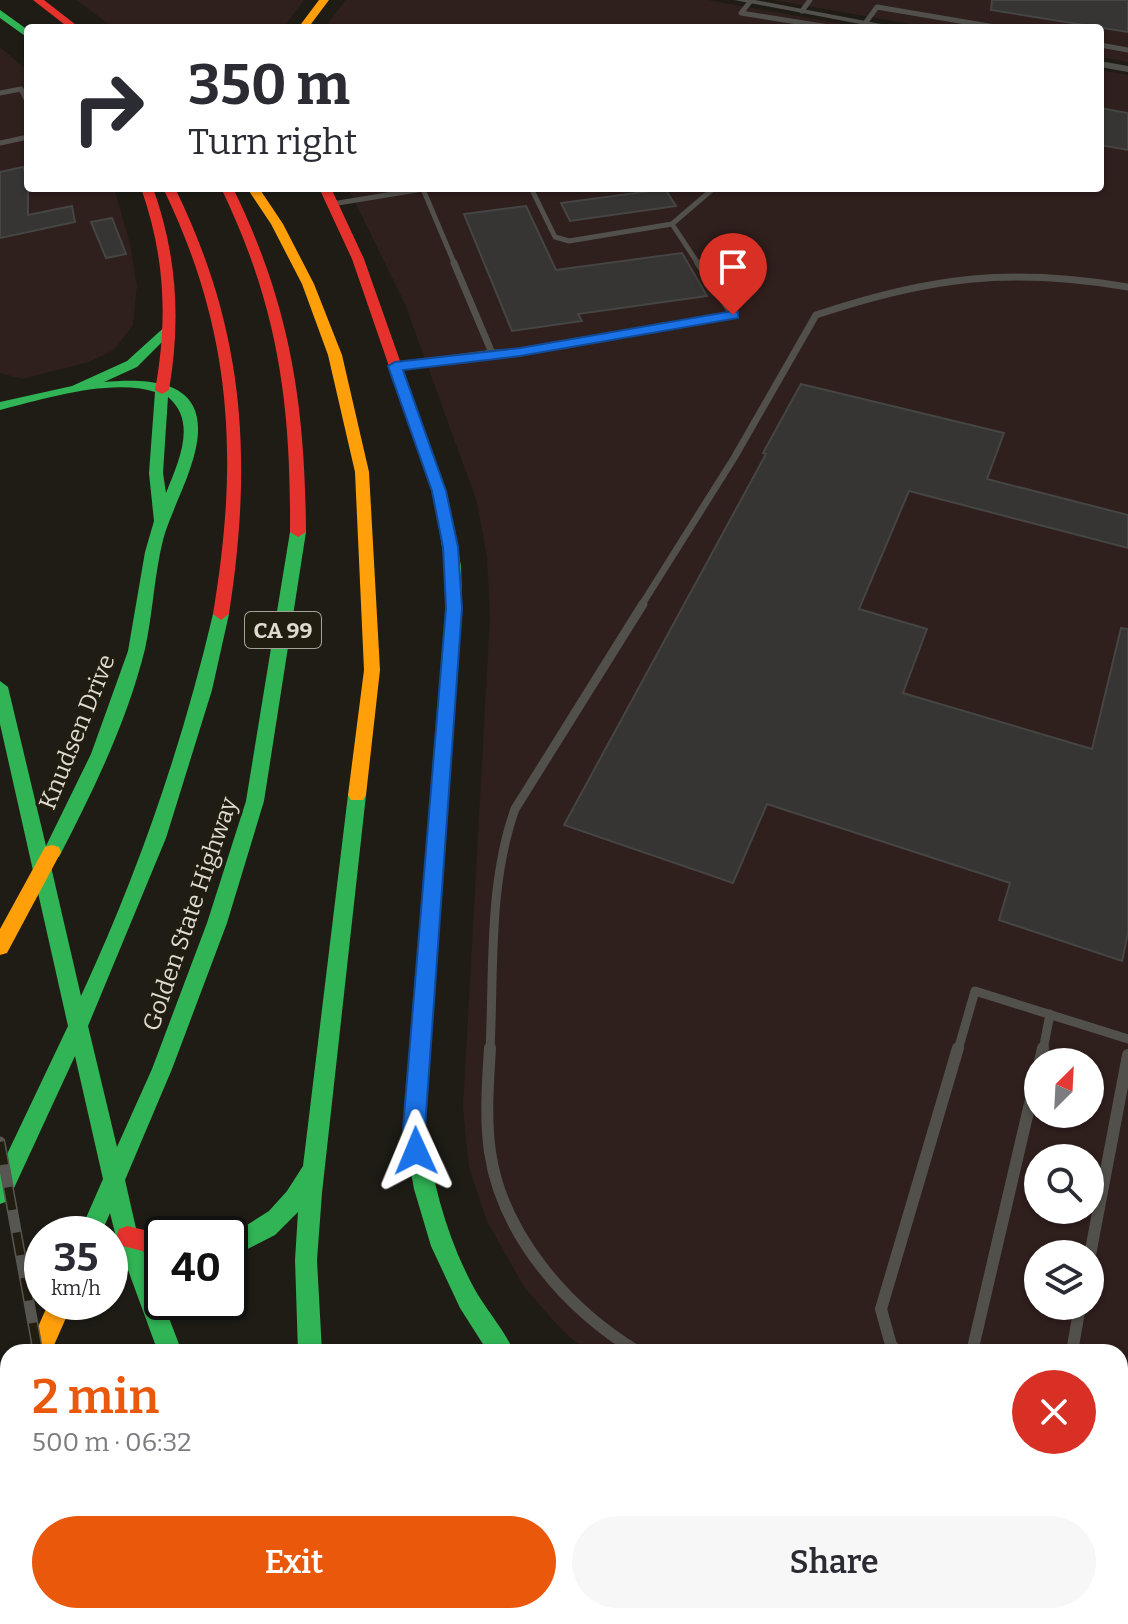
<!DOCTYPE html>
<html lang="en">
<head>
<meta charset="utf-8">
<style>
  body { margin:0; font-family:Bitter,serif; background:#f7f7f7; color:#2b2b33; height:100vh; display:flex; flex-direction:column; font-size:30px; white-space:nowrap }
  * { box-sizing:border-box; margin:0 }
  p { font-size:26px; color:#7c7c81 }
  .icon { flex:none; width:44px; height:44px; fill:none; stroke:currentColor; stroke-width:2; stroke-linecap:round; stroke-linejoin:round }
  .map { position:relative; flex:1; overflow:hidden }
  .side { position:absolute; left:0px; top:1344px; width:1128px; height:280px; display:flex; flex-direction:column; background:#fff; border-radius:24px 24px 0 0; box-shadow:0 2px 6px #0004 }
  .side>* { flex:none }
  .guide { position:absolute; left:24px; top:24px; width:1080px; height:168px; border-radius:8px; box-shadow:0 2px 6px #0004; background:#fff; color:#2b2b33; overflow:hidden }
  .needle { width:52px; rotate:24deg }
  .controls { position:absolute; left:1024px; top:1048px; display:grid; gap:16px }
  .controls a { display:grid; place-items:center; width:80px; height:80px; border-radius:50%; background:#fff; box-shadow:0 2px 6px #0004; font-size:40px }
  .speed { position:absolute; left:24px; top:1216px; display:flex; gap:16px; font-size:40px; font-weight:700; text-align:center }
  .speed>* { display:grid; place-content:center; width:104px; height:104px; border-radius:50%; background:#fff; box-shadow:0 2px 6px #0004; line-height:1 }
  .speed small { font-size:20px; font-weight:400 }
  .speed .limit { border:4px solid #111; border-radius:12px; background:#fff; color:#111 }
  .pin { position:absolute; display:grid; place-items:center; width:68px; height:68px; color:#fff; margin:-82px -34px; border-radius:50% 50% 50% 0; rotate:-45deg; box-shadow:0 0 8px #0007 }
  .pin .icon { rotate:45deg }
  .me { position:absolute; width:88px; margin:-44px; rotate:359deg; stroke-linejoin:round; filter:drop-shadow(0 0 6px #0008) }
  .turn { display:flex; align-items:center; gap:28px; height:168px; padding:0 32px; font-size:36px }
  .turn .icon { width:104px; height:104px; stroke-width:2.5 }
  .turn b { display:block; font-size:56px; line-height:68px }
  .round { display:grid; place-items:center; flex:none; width:84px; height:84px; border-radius:42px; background:#f7f7f7 }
  .head { display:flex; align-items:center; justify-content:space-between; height:136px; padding:0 32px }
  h1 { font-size:48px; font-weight:600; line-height:60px; color:#ea580c }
  .cta { display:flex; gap:16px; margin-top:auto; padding:16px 32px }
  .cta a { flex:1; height:92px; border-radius:48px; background:#ea580c; color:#fff; font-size:32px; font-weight:600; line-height:92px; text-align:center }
  .cta a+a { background:#f7f7f7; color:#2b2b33 }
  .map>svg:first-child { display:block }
  .industrial { fill:#2f1f1d; fill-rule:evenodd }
  .water { fill:#054f54 }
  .building { fill:#363534; stroke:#454544; stroke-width:2 }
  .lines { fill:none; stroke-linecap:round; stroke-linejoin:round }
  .lane-far3 { stroke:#51504b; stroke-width:5 }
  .lane-far2 { stroke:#51504b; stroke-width:7 }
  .lane-far1 { stroke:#51504b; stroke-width:9 }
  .lane { stroke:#51504b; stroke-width:12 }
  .street { fill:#51504b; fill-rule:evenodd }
  .fast { fill:#30b455; fill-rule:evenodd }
  .slow { fill:#ff9f0a; fill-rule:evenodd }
  .jam { fill:#e5322d; fill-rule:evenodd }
  .rail-casing { stroke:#575650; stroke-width:11 }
  .rail { stroke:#221d11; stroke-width:8; stroke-dasharray:23; stroke-linecap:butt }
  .route { fill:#1a73e8; stroke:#114b97; stroke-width:2 }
  .labels { text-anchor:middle; stroke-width:6; stroke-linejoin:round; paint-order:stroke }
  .shield { fill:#221d11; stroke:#a6a298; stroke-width:2 }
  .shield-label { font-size:22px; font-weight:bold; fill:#dedbd2 }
  .street-label { font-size:24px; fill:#dedbd2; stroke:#221d11 }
</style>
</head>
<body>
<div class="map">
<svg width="1128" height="1624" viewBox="0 0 1128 1624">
  <rect width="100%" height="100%" fill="#1e1c15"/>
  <path class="industrial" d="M76,0H304L283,28H114Z
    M346,0H708L866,28H324Z
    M773,0H1128V62L1100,57V28H933Z
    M0,47L28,71V188H114L130,243L137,286L133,325L114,350L89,362L22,379L0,373Z
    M1100,70L1128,75V1624H893L894,1616H1120V1352H587L561,1329L524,1287L487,1221L469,1168L463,1108L490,617L487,557L477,502L405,304L348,188H1100ZM1038,1062H1090V1114H1038ZM1038,1158H1090V1210H1038ZM1038,1254H1090V1306H1038Z
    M8,1541V1616H36L38,1624H0V1561Z"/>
  <path class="water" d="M533,1616H663L671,1624H535Z"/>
  <path class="building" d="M992,0H1128V32L991,10Z
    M1100,108L1128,113V150L1100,145Z
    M23,167L28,179V215L72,206L75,222L0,238V172Z
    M665,189L676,206L570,221L561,203Z
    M526,206L556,270L682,253L707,296L578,314L582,321L512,331L464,214Z
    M112,218L126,254L106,258L91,222Z
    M801,384L1004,433L987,479L1128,515V548L909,491L859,609L927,629L903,693L1092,749L1121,628L1128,629V933L1122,961L999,920L1010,883L767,804L733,883L564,825L766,454L763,453Z"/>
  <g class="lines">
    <path class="lane-far3" d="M750,2L741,13L835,28
      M802,11L810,0
      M866,22L877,7L1001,28
      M303,27L323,28
      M1100,45L1128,50
      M0,93L21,89L28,103
      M0,143L28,137
      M531,188L555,237L569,241L672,224L714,188
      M532,190L547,188
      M332,204L423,189L455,265
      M672,224L699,265"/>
    <path class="lane-far2" d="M492,353L520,352L733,315L698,263
      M395,366L492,353L454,263
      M641,606L734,458L816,315C930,277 1009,267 1128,287"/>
    <path class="lane-far1" d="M490,1050C494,971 488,884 515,809L643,604
      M958,1050L975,991L1128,1039
      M1043,1050L1050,1014"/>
    <path class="lane" d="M490,1048C488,1082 485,1117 490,1152C502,1235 568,1310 638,1352
      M1040,1062L1043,1048
      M1090,1255L1128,1055
      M898,1352L891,1345L881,1309L958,1048
      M972,1352L1038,1069
      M1072,1352L1080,1306
      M924,1624L925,1616
      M993,1624L995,1616"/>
    <path class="street" d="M734,0H755L902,28H881Z
      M1100,61L1128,66V72L1100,67Z"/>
    <path class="fast" d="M0,10L28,30V38L0,18Z
      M169,323L175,327L174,330L137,367L104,382C131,380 178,377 193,406C212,443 172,504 163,540C154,576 153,613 145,649C127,722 93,791 59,857L49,858L81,996C138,873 182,746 213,614L221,608L227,610L229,614L212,690L166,838L88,1026L117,1147L152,1069L207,923L246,801L290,532L298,527L306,532L264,801L227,923L172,1069L125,1180L138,1237L182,1352H158L116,1237L110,1213L101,1234H79L103,1179L75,1056L8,1201L0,1204V1169L68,1026L0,724V681L8,687L46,846L91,754L128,651L145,552L154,521L149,473L155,392C111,378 44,399 0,410V402L72,386L127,361ZM168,397C198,422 178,463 166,493L163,473Z
      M445,516L452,521L461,566L462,608L425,1128C433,1185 447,1238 474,1288C486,1310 504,1329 514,1352H488L460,1308L431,1246L414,1189L403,1128L446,608L445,566L438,521Z
      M357,788L363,790L366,795L322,1193L317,1260L322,1352H298L295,1260L298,1212L275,1235L230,1258V1236L269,1211L287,1191L303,1166L348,795L351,790Z
      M8,1412V1451L0,1454V1415Z
      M774,1616H801L804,1624H777Z"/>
    <path class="slow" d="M319,0H329L308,28H298Z
      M247,188H259L283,224L314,284L342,355L369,472L380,670L366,795L363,800H351L348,795L364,670L355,472L328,355L302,284L271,224Z
      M52,845L59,847L61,852L7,953L0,955V929L45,847Z
      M49,1302H73L51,1352H27Z
      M333,1616H362L365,1624H336Z"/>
    <path class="jam" d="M33,0H44L80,28H69Z
      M141,188H153C177,255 181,320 169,390L162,394L155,390C168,320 165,256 141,188Z
      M163,188H175C245,331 253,458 229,614L221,620L213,614C239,459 233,332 163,188Z
      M221,188H233C290,305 305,402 306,532L298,537L290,532C291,403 278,306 221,188Z
      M319,188H331L364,259L446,491L452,521L450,524H440L438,521L432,491L352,259Z
      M127,1226L162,1234V1256L119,1245L116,1237L119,1229Z
      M363,1616H389L392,1624H366Z"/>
    <defs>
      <path id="rail" d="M0,1142L38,1352
        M85,1616L86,1624
        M125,1616L128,1624"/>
    </defs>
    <use href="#rail" class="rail-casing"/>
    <use href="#rail" class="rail"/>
  </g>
  <path class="route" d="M733,311L738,312V318L520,356L403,370L446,491L458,547L462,608L425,1128L427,1151L424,1158L416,1162L408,1158L403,1128L446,608L443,547L432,491L388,366L395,362L520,348Z"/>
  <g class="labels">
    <rect class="shield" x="245" y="612" width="76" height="36" rx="6"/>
    <g class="shield-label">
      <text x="283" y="638">CA 99</text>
    </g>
    <g class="street-label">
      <text transform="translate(77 732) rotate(-68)" y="8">Knudsen Drive</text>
      <text transform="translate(190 914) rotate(-71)" y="8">Golden State Highway</text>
    </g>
  </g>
</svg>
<div class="controls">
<a><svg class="needle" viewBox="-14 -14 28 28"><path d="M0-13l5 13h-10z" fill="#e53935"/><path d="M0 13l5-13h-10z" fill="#7c7c81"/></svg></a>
<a><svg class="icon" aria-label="search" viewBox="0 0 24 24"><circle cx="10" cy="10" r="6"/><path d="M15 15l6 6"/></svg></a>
<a><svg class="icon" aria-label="layers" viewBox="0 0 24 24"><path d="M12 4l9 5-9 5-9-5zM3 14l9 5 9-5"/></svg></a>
</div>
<div class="speed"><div>35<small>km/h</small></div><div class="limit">40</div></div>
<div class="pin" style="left:733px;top:315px;background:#d93025"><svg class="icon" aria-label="arrive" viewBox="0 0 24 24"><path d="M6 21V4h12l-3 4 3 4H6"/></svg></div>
<svg class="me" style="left:416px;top:1151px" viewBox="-20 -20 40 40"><path d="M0-17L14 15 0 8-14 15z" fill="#1a73e8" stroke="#fff" stroke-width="4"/></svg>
<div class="guide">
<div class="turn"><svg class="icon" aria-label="right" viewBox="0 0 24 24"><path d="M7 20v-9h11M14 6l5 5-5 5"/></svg><div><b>350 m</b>Turn right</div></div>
</div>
<section class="side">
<div class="head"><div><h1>2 min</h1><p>500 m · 06:32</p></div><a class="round" style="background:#d93025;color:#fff"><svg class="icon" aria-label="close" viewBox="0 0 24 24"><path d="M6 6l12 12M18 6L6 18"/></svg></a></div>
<div class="cta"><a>Exit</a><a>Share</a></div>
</section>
</div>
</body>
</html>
